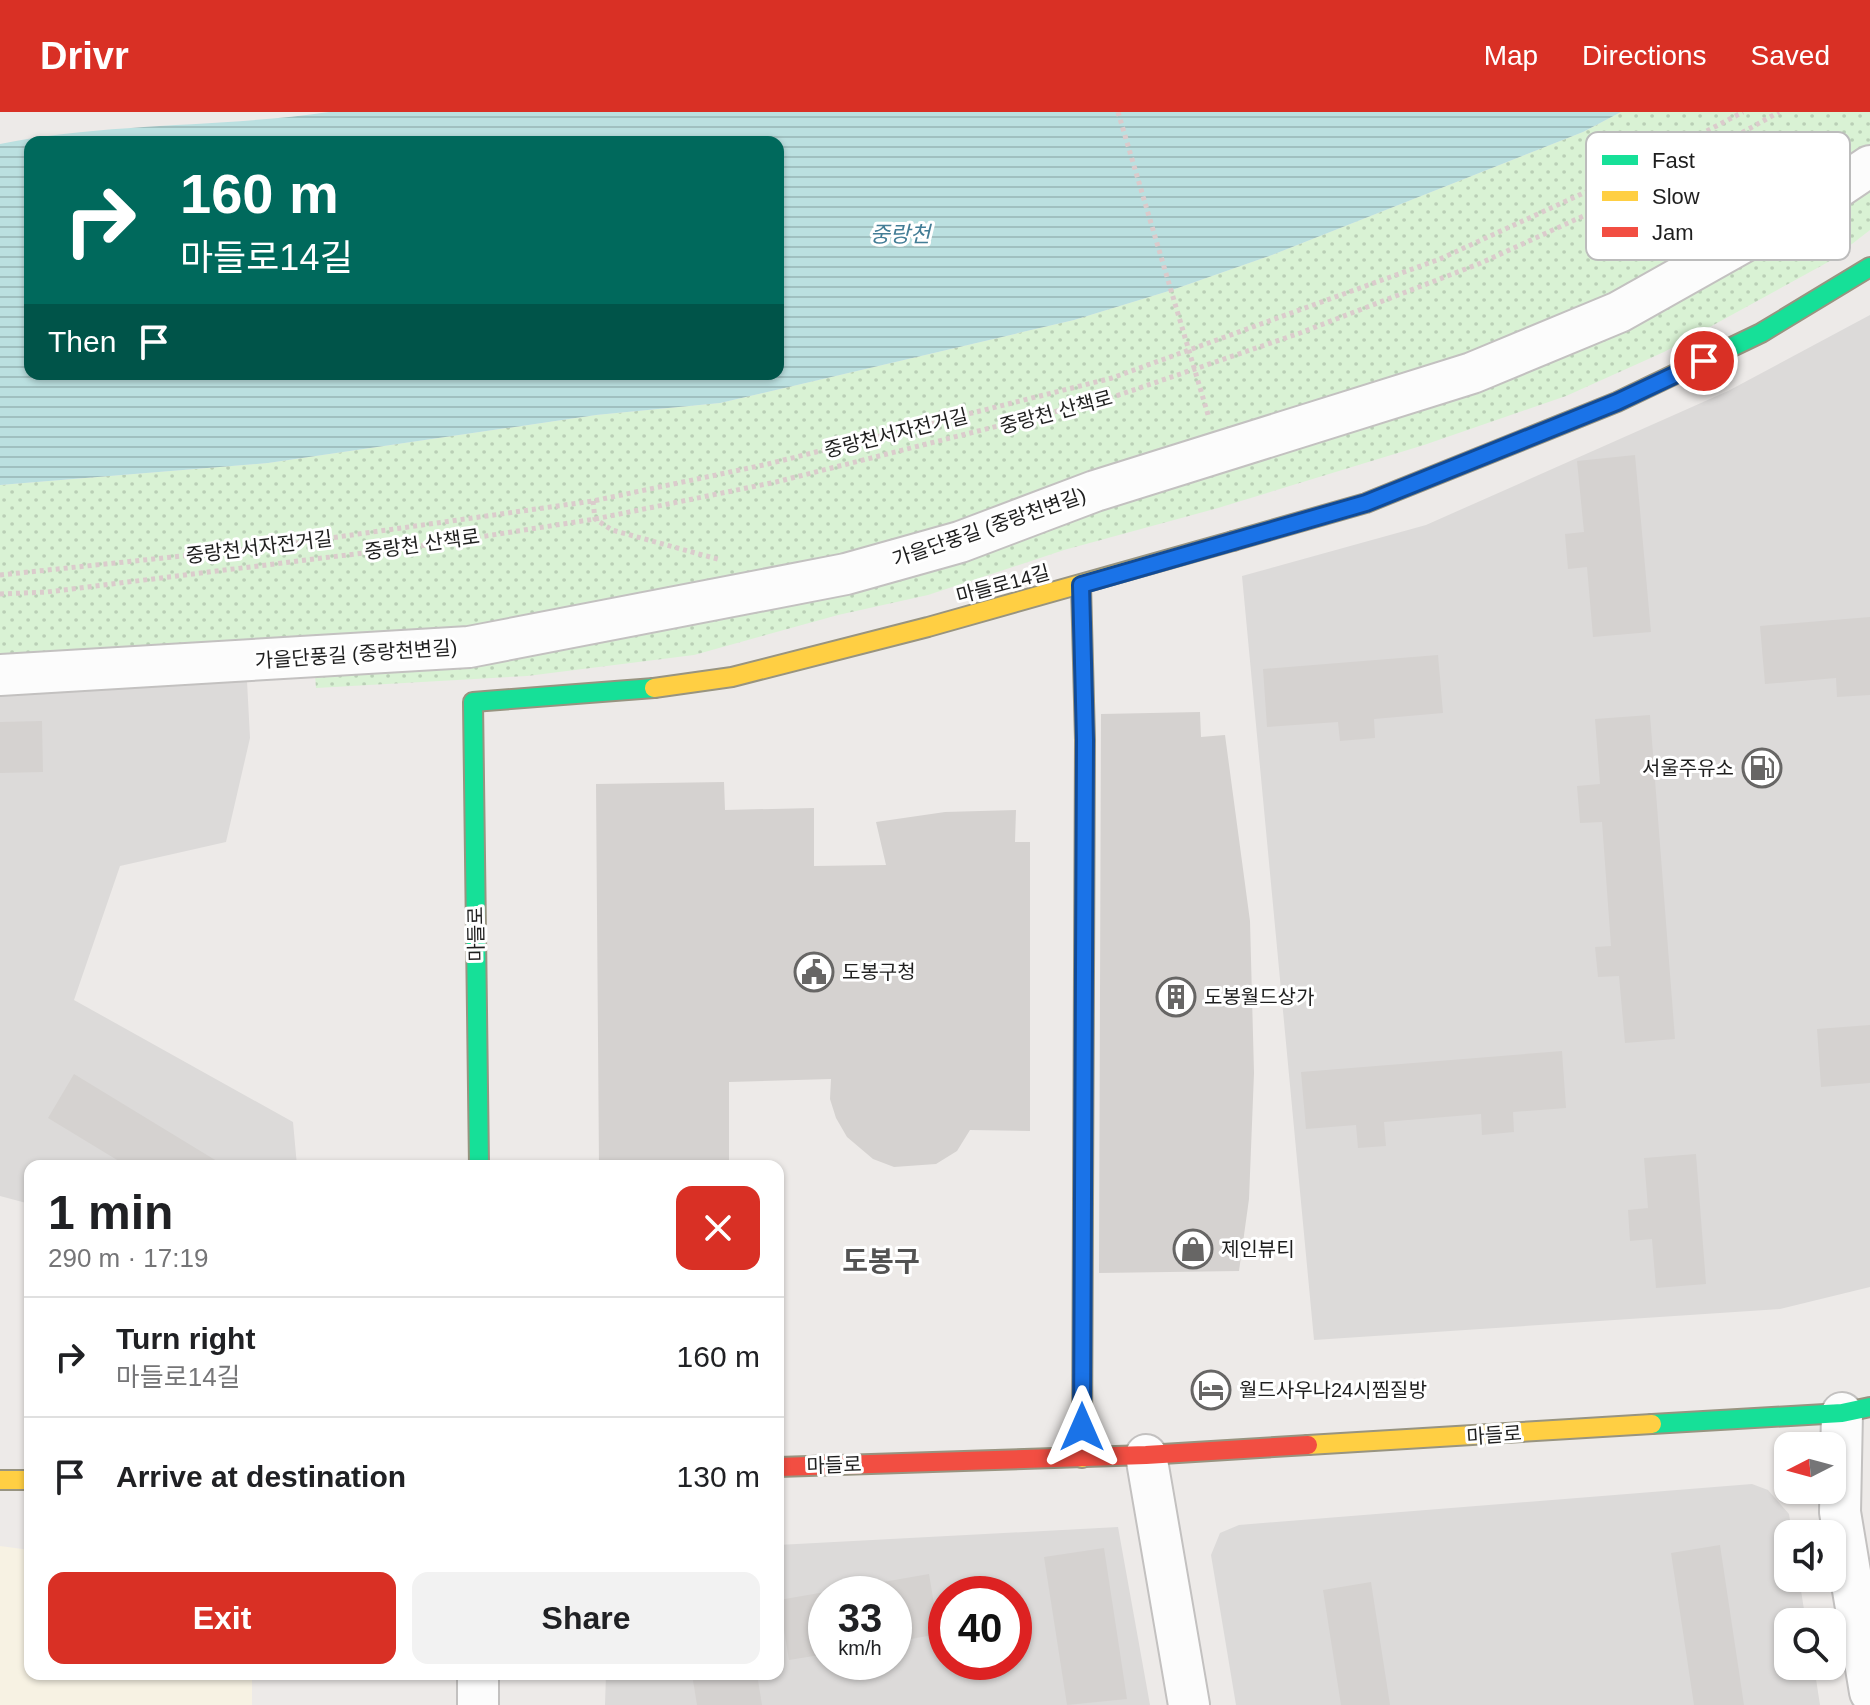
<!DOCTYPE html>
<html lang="en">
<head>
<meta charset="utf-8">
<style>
  body { margin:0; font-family:Arial,"Noto Sans KR",sans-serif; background:#f2f2f2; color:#202124; height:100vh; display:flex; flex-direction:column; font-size:30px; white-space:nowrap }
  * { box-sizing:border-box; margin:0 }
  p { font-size:26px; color:#757577 }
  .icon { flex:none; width:44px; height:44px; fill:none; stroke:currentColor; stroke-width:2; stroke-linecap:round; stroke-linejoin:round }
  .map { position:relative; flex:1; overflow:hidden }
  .side { position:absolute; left:24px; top:1048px; width:760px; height:520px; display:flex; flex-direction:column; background:#fff; border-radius:16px; box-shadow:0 2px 6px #0004 }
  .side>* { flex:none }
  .banner { position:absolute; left:24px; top:24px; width:760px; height:244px; border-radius:16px; box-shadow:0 2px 6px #0004; background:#00695c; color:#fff; overflow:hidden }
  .needle { width:52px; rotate:264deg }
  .fabs { position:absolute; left:1774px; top:1320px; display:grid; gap:16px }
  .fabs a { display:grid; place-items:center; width:72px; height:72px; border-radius:16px; background:#fff; box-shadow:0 2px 6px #0004; font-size:40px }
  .speed { position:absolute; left:808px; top:1464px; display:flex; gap:16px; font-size:40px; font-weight:700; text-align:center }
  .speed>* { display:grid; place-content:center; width:104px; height:104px; border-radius:50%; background:#fff; box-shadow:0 2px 6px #0004; line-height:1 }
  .speed small { font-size:20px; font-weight:400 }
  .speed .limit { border:12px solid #d22; background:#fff; color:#111 }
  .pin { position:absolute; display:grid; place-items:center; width:68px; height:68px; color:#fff; margin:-34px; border:4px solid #fff; border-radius:50%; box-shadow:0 2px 8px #0007 }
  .me { position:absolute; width:88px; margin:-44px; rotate:0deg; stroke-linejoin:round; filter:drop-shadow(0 0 6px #0008) }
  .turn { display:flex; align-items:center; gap:28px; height:168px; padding:0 24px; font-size:36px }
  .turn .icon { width:104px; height:104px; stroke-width:2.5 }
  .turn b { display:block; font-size:56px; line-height:68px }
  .then { display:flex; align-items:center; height:76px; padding:0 24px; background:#0003; gap:16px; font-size:30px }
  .round { display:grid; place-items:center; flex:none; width:84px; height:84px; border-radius:16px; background:#f2f2f2 }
  .head { display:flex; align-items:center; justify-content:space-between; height:136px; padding:0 24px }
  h1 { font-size:48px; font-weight:700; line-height:60px }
  .button { display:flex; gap:16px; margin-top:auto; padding:16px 24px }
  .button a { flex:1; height:92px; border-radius:16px; background:#d93025; color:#fff; font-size:32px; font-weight:700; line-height:92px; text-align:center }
  .button a+a { background:#f2f2f2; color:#202124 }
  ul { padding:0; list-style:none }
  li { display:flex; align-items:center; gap:24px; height:120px; padding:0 24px; border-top:2px solid #e0e0e0 }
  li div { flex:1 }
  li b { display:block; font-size:30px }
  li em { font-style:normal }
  header { display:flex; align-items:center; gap:48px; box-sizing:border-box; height:112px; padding:0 40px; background:#d93025; color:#fff }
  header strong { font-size:38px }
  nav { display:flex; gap:44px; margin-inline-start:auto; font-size:28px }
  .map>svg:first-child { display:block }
  .residential { fill:#dcdad9; fill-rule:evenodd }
  .education { fill:#f7f2e3 }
  .park { fill:url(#park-dots) }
  .water { fill:url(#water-rules); fill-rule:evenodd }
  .building { fill:#d5d2d0 }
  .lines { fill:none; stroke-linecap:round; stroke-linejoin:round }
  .street-casing { stroke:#c3c1c0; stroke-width:44 }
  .fast-casing { stroke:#989480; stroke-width:22 }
  .slow-casing { stroke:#989480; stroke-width:22 }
  .jam-casing { stroke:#989480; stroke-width:22 }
  .path { stroke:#dbcbcc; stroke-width:5; stroke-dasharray:4 4; stroke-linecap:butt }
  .street { stroke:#fcfcfc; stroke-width:40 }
  .fast { stroke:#16e098; stroke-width:18 }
  .slow { stroke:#ffcf43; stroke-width:18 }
  .jam { stroke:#f24e42; stroke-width:18 }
  .route-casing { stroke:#114b97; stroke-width:20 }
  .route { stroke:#1a73e8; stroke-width:14 }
  .labels { text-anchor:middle; stroke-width:6; stroke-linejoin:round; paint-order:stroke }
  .street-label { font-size:20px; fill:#1f1f1f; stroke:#fff }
  .poi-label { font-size:20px; fill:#1f1f1f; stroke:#fff; text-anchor:start }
  .water-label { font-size:22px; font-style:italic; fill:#437d96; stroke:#fff }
  .district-label { font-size:28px; font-weight:bold; fill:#525252; stroke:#fff }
  .key { fill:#fff; stroke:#bcbcbc; stroke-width:2 }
  .key-label { font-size:22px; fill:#1f1f1f }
</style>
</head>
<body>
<header>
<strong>Drivr</strong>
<nav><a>Map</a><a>Directions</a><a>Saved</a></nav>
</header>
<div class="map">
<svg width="1870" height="1593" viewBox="0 0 1870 1593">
  <defs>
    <pattern id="park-dots" width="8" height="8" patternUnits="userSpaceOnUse" patternTransform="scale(2)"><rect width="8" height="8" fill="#d9f2d4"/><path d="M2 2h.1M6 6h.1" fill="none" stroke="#bacfb6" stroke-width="1.8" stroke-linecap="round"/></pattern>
    <pattern id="water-rules" width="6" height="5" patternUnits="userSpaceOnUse" patternTransform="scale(2)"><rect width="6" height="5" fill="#bbe0e0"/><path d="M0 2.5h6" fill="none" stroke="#a0c0c0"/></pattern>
  </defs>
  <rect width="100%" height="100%" fill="#edeae8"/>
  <path class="residential" d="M1870,203V1175L1780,1197L1314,1228L1242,464L1426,413L1728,279Z
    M247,569L250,626L226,730L120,754L74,888L293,1010L297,1054H30V1092L0,1084V583Z
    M1752,1372L1768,1378L1789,1402L1792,1422H1788V1466H1799L1806,1510H1788V1554H1814L1820,1593H1236L1211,1443L1220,1421L1239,1413Z
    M1118,1415L1150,1593H605L606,1562H778V1433ZM826,1482H894V1550H826ZM946,1482H1014V1550H946Z"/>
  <path class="education" d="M0,1434L30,1438V1562H252V1593H0Z"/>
  <path class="park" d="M1621,0H1870V118L1830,149L1664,240L1566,284L1424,333L1218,396L1064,438L928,483L838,503L694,543L527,564L316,576L313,537L0,549V373L268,351L596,303L720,291L1074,208L1172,178L1272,143L1583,20Z"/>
  <path class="water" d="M329,0H1621L1583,20L1272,143L1172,178L1074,208L720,291L596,303L268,351L0,373V32C109,10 220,16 329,0ZM30,30H778V262H30Z"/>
  <path class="building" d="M1635,343L1651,520L1593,525L1587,455L1568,457L1565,422L1584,420L1577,349Z
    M1870,505V583L1837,585L1836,566L1765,572L1760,514Z
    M1438,543L1443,601L1374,607L1375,626L1340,629L1338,610L1267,615L1263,557Z
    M1200,600L1201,625L1225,623L1250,809L1254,961L1249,1087L1239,1159L1099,1161L1101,602Z
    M1650,603L1675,927L1625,931L1619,864L1598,865L1595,835L1611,834L1602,710L1580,711L1577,674L1600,672L1595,607Z
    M42,609L43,660L0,661V610Z
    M724,670L725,698L814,696V754L886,753L876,710L945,700L1016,698L1015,730H1030V1019L970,1018L957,1039L936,1052L894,1055L873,1047L847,1025L836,1006L830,987L831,967L729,970V1054H599L596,672Z
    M1870,913V971L1821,975L1817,917Z
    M1562,939L1566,996L1513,1000L1514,1020L1482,1023L1481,1002L1384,1010L1386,1034L1358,1036L1356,1013L1306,1017L1301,960Z
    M74,962L225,1054H127L48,1006Z
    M1696,1042L1706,1172L1656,1176L1652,1127L1630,1129L1628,1098L1648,1096L1644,1046Z
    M1720,1433L1744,1593H1694L1671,1441Z
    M1104,1436L1127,1587L1067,1593L1044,1445Z
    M929,1462L939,1522L894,1530V1482H826V1542L789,1548L779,1488Z
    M1371,1470L1390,1593H1341L1323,1478Z
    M692,1562H757L762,1593H697Z"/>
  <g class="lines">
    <defs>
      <path id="street" d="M0,563L469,535L846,462L960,430L1095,379L1472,261L1619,200L1827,83L1870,54
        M1842,1301L1840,1400L1870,1580
        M1146,1343L1189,1593
        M478,1593V1562"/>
      <path id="fast" d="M1233,429L1366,391L1617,290L1761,221L1870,155
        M1081,473L1085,628L1083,1090
        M479,1054L473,590L654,576
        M1652,1312L1842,1301L1870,1295"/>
      <path id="slow" d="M654,576L732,565L928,515L1233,429
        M1308,1333L1652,1312
        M1082,1346L1083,1090
        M0,1368H30"/>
      <path id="jam" d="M778,1355L1146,1343L1308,1333"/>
    </defs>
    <use href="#street" class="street-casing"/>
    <use href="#fast" class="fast-casing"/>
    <use href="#slow" class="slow-casing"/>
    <use href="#jam" class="jam-casing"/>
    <path class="path" d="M1118,0L1209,306
      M593,389L595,407L612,418L721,448
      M0,463L259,436L593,389L768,352L1112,266L1440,147L1625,62L1743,0
      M0,482L47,480L428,433L595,407L776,370L1113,285L1300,221L1481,151L1640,78L1779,0"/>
    <use href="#street" class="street"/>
    <use href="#fast" class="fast"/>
    <use href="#slow" class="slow"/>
    <use href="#jam" class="jam"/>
  </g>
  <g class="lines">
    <defs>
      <path id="route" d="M1082,1315L1085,628L1081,473L1366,391L1617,290L1704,249"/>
    </defs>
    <use href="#route" class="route-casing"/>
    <use href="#route" class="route"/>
  </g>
  <defs>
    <symbol id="fuel-ring" viewBox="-11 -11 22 22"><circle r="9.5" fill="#fff" stroke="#676665" stroke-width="1.5"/><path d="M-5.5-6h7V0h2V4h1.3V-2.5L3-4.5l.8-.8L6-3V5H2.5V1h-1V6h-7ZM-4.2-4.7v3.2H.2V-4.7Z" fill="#676665"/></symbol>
    <symbol id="civic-ring" viewBox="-11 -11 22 22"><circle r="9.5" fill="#fff" stroke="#676665" stroke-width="1.5"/><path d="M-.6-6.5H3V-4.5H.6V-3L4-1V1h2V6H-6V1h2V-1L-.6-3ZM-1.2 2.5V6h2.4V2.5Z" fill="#676665"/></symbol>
    <symbol id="building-ring" viewBox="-11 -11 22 22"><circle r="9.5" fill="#fff" stroke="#676665" stroke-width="1.5"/><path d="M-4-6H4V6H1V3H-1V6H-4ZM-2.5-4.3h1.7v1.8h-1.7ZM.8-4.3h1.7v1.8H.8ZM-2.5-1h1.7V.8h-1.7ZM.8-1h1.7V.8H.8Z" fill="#676665"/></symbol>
    <symbol id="shop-ring" viewBox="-11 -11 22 22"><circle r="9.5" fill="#fff" stroke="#676665" stroke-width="1.5"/><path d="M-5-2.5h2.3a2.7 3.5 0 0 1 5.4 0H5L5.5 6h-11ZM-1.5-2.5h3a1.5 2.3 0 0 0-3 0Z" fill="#676665"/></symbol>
    <symbol id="hotel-ring" viewBox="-11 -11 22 22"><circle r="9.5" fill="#fff" stroke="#676665" stroke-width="1.5"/><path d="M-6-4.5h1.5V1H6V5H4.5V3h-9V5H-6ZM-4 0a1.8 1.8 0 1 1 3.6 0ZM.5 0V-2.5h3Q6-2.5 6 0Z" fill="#676665"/></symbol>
  </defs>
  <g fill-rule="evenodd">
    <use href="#fuel-ring" x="1740" y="634" width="44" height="44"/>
    <use href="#civic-ring" x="792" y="838" width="44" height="44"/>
    <use href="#building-ring" x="1154" y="863" width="44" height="44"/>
    <use href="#shop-ring" x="1171" y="1115" width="44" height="44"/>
    <use href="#hotel-ring" x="1189" y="1256" width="44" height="44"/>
  </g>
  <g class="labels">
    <g class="street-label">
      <text transform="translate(1056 300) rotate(-15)" y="7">중랑천 산책로</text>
      <text transform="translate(896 321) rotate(-14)" y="7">중랑천서자전거길</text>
      <text transform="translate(989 415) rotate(-19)" y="7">가을단풍길 (중랑천변길)</text>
      <text transform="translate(422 432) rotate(-8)" y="7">중랑천 산책로</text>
      <text transform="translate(259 435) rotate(-7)" y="7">중랑천서자전거길</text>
      <text transform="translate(1003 472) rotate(-15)" y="7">마들로14길</text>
      <text transform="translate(356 542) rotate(-4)" y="7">가을단풍길 (중랑천변길)</text>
      <text transform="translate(476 822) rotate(-91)" y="7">마들로</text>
      <text transform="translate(1494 1323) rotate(-4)" y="7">마들로</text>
      <text transform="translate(834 1353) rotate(-2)" y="7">마들로</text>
    </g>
    <g class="poi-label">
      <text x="1734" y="663" text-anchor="end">서울주유소</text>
      <text x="842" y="867">도봉구청</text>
      <text x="1204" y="892">도봉월드상가</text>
      <text x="1221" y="1144">제인뷰티</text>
      <text x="1239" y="1285">월드사우나24시찜질방</text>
    </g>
    <g class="water-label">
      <text x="900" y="130">중랑천</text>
    </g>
    <g class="district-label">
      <text x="881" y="1159">도봉구</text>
    </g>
  </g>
  <rect x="1586" y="20" width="264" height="128" rx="12" class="key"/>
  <rect x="1602" y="43" width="36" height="10" fill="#16e098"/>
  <rect x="1602" y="79" width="36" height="10" fill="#ffcf43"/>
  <rect x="1602" y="115" width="36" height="10" fill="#f24e42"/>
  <g class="key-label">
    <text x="1652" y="56">Fast</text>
    <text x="1652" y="92">Slow</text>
    <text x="1652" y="128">Jam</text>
  </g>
</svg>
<div class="fabs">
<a><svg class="needle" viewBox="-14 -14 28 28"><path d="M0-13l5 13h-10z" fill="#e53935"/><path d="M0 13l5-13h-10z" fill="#757577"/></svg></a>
<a><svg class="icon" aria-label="sound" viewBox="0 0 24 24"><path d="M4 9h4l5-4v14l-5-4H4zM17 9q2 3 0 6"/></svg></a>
<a><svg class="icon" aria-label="search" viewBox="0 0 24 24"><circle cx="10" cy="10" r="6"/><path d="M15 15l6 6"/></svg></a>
</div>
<div class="speed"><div>33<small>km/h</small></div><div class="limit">40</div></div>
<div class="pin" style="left:1704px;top:249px;background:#d93025"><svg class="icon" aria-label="arrive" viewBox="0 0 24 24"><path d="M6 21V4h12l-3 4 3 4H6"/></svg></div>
<svg class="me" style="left:1082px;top:1315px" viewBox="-20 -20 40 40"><path d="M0-17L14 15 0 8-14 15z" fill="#1a73e8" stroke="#fff" stroke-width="4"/></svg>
<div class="banner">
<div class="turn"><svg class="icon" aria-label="right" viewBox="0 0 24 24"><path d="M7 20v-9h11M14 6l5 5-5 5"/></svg><div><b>160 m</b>마들로14길</div></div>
<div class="then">Then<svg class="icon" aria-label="arrive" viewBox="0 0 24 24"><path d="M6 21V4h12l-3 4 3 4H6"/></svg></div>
</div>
<section class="side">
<div class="head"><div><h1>1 min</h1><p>290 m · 17:19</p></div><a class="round" style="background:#d93025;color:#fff"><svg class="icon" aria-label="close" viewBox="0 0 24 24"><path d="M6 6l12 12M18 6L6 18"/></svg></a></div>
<ul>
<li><svg class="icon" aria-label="right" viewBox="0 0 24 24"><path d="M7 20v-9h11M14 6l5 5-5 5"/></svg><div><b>Turn right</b><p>마들로14길</p></div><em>160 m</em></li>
<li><svg class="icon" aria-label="arrive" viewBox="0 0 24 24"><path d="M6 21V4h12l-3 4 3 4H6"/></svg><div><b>Arrive at destination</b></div><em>130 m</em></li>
</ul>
<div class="button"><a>Exit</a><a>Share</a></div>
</section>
</div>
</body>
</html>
